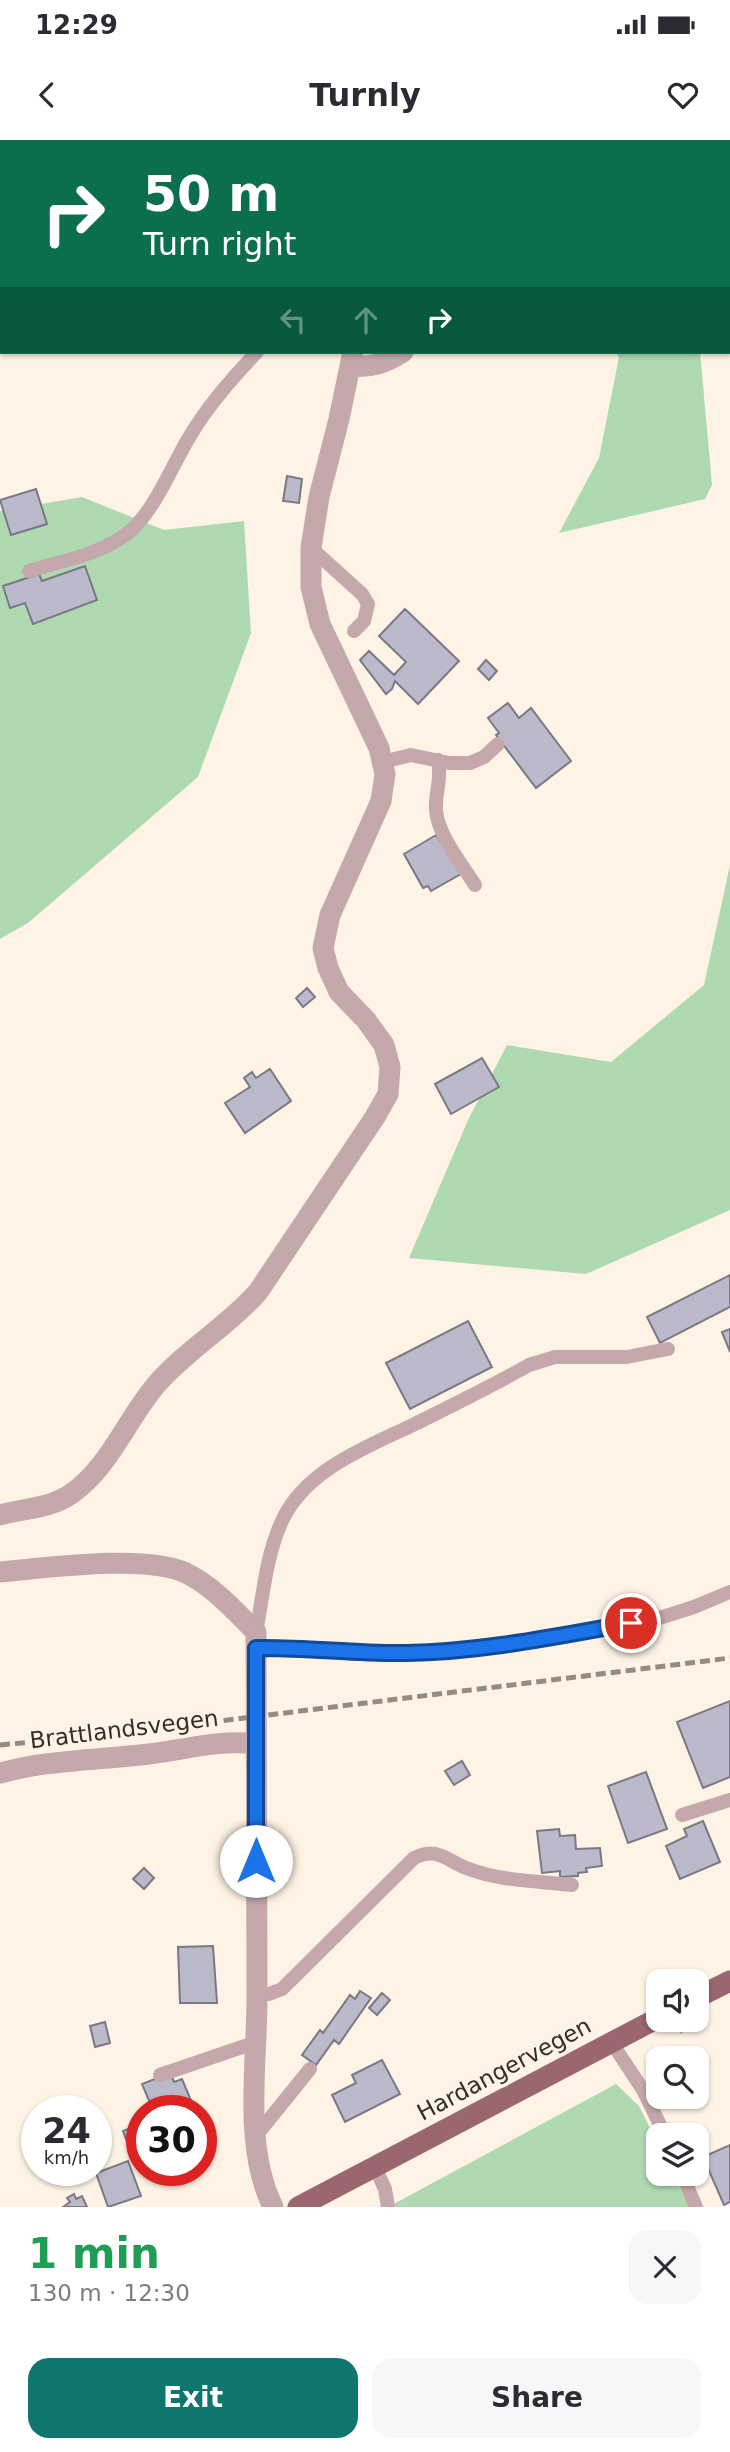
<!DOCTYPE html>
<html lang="en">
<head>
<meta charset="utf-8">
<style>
  body { margin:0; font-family:"DejaVu Sans",sans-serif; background:#f7f7f7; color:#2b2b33; height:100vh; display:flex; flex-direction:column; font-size:26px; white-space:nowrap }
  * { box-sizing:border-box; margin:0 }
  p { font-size:23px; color:#7c7c81 }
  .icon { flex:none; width:38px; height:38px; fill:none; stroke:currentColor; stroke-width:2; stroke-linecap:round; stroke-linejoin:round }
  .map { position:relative; height:2067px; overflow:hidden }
  .sheet { display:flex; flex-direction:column; background:#fff; flex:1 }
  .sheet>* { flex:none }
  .top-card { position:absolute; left:0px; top:0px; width:732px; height:214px; box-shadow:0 2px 5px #0004; background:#0b6e4f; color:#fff; overflow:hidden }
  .buttons { position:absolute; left:646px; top:1829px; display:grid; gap:14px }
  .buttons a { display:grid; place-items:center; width:63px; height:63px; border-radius:14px; background:#fff; box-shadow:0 2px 5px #0004; font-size:35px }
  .speed { position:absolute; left:21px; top:1955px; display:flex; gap:14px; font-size:35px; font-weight:700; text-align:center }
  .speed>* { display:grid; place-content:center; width:91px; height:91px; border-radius:50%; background:#fff; box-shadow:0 2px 5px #0004; line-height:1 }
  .speed small { font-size:18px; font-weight:400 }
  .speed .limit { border:10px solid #d22; background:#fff; color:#111 }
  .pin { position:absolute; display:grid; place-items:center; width:60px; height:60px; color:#fff; margin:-30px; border:4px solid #fff; border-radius:50%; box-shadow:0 2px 7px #0007 }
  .me { position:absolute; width:77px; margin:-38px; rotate:0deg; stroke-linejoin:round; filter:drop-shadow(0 0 5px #0008) }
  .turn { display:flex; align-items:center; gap:24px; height:147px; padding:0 28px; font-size:32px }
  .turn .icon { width:91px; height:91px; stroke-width:2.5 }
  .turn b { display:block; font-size:49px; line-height:60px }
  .lanes { display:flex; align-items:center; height:66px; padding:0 28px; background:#0003; justify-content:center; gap:35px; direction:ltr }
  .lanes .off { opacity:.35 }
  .round { display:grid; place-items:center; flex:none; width:74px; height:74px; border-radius:21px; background:#f7f7f7 }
  .overview { display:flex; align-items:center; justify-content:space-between; height:119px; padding:0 28px }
  h1 { font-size:42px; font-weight:800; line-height:52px; color:#1e9e55 }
  .cta { display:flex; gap:14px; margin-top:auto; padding:14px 28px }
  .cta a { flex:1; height:80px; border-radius:21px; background:#0f766e; color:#fff; font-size:28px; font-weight:800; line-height:80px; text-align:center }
  .cta a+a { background:#f7f7f7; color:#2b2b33 }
  .status { display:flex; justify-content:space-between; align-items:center; height:49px; padding:0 35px; background:#fff; direction:ltr }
  .status svg { height:19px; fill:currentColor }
  header { display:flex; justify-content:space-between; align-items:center; height:91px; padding:0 28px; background:#fff; font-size:32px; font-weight:800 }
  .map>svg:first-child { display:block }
  .green { fill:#afd9b1 }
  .building { fill:#bbbaca; stroke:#7a7887; stroke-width:2 }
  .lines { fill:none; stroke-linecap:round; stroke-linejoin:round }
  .path { stroke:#bfb6aa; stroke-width:4.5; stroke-dasharray:2 5; stroke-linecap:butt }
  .lane { stroke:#c5a8ab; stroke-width:14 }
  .street { stroke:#c5a8ab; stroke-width:21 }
  .primary { stroke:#9a676f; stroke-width:21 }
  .rail { stroke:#948c82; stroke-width:5; stroke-dasharray:10 5; stroke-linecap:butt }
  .route-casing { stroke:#114b97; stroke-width:18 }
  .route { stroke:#1a73e8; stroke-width:12 }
  .labels { text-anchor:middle; stroke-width:7; stroke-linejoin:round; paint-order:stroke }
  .street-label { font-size:23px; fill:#322e29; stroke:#fef3e4 }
</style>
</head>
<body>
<div class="status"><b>12:29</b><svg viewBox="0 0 49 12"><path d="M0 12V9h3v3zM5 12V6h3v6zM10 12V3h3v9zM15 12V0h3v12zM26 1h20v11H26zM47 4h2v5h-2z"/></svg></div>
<header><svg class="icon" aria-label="back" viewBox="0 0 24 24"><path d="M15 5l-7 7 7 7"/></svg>Turnly<svg class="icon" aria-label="heart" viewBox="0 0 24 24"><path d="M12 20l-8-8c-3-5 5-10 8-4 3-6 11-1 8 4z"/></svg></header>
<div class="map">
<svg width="730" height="2067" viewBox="0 0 730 2067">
  <rect width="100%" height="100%" fill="#fef3e4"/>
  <path class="green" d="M615,212H700L712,345L705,359L559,393L599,318L619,217Z
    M82,357L164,390L244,381L251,493L198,637L28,783L0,799V371Z
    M730,725V1070L586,1134L409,1118L468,980L507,905L611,922L704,845Z
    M616,1944L639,1966L658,2004V2034H673L689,2067H388Z"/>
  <path class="building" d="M287,336L302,339L299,363L283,361Z
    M36,349L47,384L11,395L0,360Z
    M85,426L97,460L33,484L25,463L10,468L3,446L39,434L42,441Z
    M405,469L459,521L418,564L395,541L392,549L386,554L360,520L369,511L394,535L406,522L379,496Z
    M486,520L497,531L489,540L478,529Z
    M508,563L519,578L531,568L571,621L536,648L496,595L499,593L488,578Z
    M436,695L461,734L431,751L428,746L423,748L404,714Z
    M307,848L315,857L303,867L296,858Z
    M482,918L499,947L451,974L435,944Z
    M270,929L291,961L245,993L225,963L250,947L244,938L252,932L256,938Z
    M730,1135V1167L660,1203L647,1177Z
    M468,1181L492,1227L410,1269L386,1223Z
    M730,1189V1212L722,1192Z
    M730,1561V1637L703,1648L677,1582Z
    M462,1621L470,1635L454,1645L445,1631Z
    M646,1632L667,1689L628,1703L608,1646Z
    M703,1681L720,1722L680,1739L666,1706L687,1696L684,1689Z
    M559,1689L560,1696L575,1695L576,1709L600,1708L602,1726L586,1728L587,1732L578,1733V1736L560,1737V1731L542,1733L537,1691Z
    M144,1728L154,1738L144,1749L133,1739Z
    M213,1806L217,1863H180L178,1807Z
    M360,1851L371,1858L339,1904L334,1900L316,1925L302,1915L320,1890L323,1893L350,1855L355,1859Z
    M382,1853L390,1860L377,1875L369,1868Z
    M105,1882L110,1903L95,1907L90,1886Z
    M382,1920L400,1954L345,1982L332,1955L356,1943L352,1935Z
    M170,1933L174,1942L182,1939L195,1970H153L142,1944Z
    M142,1983V2011L132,2015L123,1991Z
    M730,2005V2062L724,2065L703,2017Z
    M128,2021L141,2056L108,2067L96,2033Z
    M74,2054L76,2059L82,2056L87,2067H63L70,2062L67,2058Z"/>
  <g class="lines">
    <path class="path" d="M680,1892L697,1883"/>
    <path class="lane" d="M311,408L362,454L368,464L364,481L354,491
      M29,431C62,421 102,414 129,392C156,369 171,327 190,296C208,265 232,238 257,212
      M438,620C442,641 435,651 436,670C438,696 462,724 475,745
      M382,622L411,615L449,623H470L484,617L498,604
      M256,1492C263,1456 266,1417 281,1383C304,1330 367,1307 415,1284C453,1265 492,1246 529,1225L555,1217H627L668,1209
      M256,1508L291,1507L405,1513L446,1511L541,1498L653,1480L694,1467L730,1452
      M682,1675L730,1660
      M257,1854H269L282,1849L414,1718C439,1706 446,1721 469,1729C500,1741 538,1741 572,1745
      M612,1903L643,1950L665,1995
      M160,1935L257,1902
      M255,1997L310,1929
      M375,2027L385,2049L388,2067
      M682,2034L696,2067"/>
    <path class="street" d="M370,2V0
      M510,2V0
      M351,226C371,228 386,223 403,212
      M0,1375C24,1368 49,1369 71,1354C109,1328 127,1279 156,1245C186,1210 227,1187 258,1152L375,977L388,954L390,927L384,905L366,880L339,852L328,828L323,808L330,775L381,661L385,634L379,608L320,484L311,447V408L319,357L339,279L353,212
      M0,1432C46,1428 146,1414 186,1433C214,1447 234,1470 256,1492C256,1614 257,1736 257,1858C257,1925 243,2006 273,2067
      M0,1633C48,1620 99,1620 149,1614C185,1610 218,1599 255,1604"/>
    <path class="primary" d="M696,1858L730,1841
      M298,2067L658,1878"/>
    <path class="rail" d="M0,1605L98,1596L730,1518"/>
  </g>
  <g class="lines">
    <defs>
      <path id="route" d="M256,1721V1508C306,1507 356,1514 406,1513C481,1512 557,1496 631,1483"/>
    </defs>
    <use href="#route" class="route-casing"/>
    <use href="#route" class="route"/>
  </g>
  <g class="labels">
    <g class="street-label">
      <text transform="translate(124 1589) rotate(-7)" y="8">Brattlandsvegen</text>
      <text transform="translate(504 1929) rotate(-28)" y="8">Hardangervegen</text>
    </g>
  </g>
</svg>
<div class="buttons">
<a><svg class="icon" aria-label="sound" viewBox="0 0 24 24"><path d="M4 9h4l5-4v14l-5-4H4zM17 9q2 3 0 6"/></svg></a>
<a><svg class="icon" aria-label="search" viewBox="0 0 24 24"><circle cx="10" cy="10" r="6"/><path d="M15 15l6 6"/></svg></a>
<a><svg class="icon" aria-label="layers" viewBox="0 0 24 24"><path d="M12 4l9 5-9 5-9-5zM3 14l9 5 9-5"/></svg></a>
</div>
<div class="speed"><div>24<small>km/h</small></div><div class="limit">30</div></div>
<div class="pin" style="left:631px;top:1483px;background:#d93025"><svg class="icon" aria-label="arrive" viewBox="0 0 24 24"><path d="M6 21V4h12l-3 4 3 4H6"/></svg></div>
<svg class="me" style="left:256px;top:1721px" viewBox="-20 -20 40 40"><circle r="19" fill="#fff"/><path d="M0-13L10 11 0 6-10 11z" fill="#1a73e8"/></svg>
<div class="top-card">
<div class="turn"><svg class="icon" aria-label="right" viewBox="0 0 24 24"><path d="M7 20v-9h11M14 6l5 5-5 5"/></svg><div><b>50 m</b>Turn right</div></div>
<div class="lanes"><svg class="icon off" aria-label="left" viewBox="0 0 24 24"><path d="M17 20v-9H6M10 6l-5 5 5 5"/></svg><svg class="icon off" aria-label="ahead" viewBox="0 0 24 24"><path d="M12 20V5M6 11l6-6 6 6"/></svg><svg class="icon" aria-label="right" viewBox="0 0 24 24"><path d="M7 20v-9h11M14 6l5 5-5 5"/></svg></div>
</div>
</div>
<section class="sheet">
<div class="overview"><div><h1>1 min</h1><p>130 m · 12:30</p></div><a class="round"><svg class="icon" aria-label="close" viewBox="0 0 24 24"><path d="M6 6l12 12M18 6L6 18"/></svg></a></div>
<div class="cta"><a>Exit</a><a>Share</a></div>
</section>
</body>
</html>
